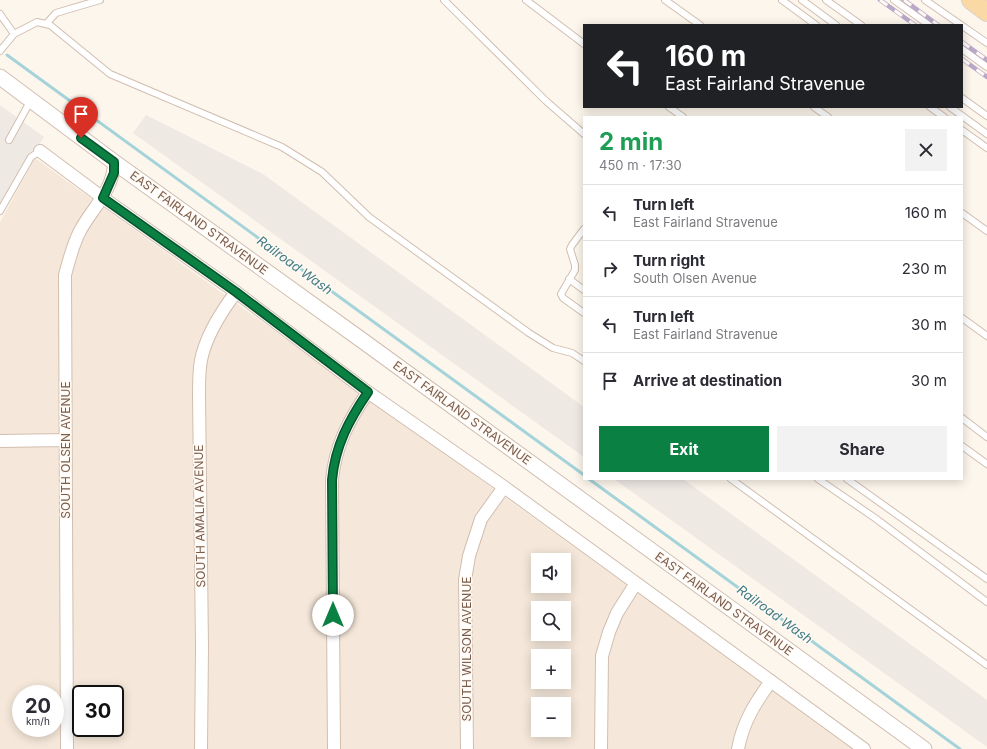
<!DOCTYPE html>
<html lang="en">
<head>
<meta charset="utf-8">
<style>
  body { margin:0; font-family:Inter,sans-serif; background:#f2f2f3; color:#2b2b33; height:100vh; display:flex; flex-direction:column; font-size:15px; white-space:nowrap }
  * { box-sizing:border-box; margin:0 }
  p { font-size:13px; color:#7c7c81 }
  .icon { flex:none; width:22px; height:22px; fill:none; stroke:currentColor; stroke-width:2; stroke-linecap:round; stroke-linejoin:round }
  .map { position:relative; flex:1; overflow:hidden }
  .details { position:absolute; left:583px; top:116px; width:380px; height:364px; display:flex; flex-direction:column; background:#fff; border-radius:0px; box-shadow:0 2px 10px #0003 }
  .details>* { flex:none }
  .banner { position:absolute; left:583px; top:24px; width:380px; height:84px; border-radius:0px; box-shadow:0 2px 10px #0003; background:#202124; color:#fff; overflow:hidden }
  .fabs { position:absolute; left:531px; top:553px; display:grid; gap:8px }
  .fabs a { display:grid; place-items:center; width:40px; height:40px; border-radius:0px; background:#fff; box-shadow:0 2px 10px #0003; font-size:20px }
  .speed { position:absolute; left:12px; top:685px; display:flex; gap:8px; font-size:20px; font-weight:700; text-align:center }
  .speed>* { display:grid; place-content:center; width:52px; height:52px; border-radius:50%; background:#fff; box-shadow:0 2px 10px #0003; line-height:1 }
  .speed small { font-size:10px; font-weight:400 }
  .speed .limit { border:2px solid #111; border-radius:6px; background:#fff; color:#111 }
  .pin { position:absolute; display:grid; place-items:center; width:34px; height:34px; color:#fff; margin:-41px -17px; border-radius:50% 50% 50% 0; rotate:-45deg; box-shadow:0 0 4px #0007 }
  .pin .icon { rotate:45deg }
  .me { position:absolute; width:44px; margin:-22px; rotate:0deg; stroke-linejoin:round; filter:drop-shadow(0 0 3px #0008) }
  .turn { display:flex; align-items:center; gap:14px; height:84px; padding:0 16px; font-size:18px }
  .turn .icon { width:52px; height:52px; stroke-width:2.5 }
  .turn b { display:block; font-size:28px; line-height:34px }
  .round { display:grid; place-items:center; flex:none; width:42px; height:42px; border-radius:0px; background:#f2f2f3 }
  .overview { display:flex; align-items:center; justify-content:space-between; height:68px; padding:0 16px }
  h1 { font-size:24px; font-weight:700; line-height:30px; color:#1e9e55 }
  .primary-button { display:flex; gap:8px; margin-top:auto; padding:8px 16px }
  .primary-button a { flex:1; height:46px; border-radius:0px; background:#0b8043; color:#fff; font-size:16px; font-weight:700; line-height:46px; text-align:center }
  .primary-button a+a { background:#f2f2f3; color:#2b2b33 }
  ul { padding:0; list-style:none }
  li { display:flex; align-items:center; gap:12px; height:56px; padding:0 16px; border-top:1px solid #e1e1e2 }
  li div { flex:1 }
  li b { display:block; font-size:15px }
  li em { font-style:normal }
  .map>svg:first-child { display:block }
  .residential { fill:#f5e8da; fill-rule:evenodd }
  .industrial { fill:#efe9e4 }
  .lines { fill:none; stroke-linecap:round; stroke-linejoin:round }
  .stream { stroke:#a5d3da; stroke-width:3 }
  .service-casing { stroke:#d1beb0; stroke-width:8 }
  .minor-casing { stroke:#d1beb0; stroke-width:14 }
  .tertiary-casing { stroke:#d1beb0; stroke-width:17 }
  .primary-casing { stroke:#dad1cd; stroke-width:20 }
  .service { stroke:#fff; stroke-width:6 }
  .minor { stroke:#fff; stroke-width:12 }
  .tertiary { stroke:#fff; stroke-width:15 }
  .primary { stroke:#fbd9a5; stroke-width:18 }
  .rail-casing { stroke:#b9a8c9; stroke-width:4.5 }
  .rail { stroke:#fffaf3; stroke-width:3; stroke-dasharray:9; stroke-linecap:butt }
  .route-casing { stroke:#07532c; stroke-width:10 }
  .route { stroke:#0b8043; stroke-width:7 }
  .labels { text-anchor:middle; stroke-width:3; stroke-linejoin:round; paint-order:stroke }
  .street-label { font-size:12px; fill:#7a5c4d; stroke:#fffaf3 }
  .water-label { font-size:13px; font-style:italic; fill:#437c86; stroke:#fffaf3 }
</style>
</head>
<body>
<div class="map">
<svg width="987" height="749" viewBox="0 0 987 749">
  <rect width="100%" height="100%" fill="#fdf6ec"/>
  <path class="residential" d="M35,158L854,749H0V222ZM538,560H564V586H538ZM538,608H564V634H538ZM538,656H564V682H538ZM21,694H55V728H21ZM81,694H115V728H81ZM538,704H564V730H538Z"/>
  <path class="industrial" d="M0,105L44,137L0,206Z
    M146,115L263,174L584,407V457L133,133Z
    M614,479H683L987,700V747Z"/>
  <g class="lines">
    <path class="stream" d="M7,55L584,475
      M589,479L960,749"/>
    <defs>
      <path id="service" d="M444,0L546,101L584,134
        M526,0L584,44
        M665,0L700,25
        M782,0L816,25
        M802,0L836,25
        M826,0L861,25
        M894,0L929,25
        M925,0L987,43
        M0,14L14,34L0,51
        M46,24L56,13L100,0
        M14,34L37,22L50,25L110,74L282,147L322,172L369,217L529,333L553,348L572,353L584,361
        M962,49L987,67
        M962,98L987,116
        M669,107L683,117
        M814,107L828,117
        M930,107L944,117
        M950,107L987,134
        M962,130L987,148
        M9,140L31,100
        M0,211L31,157L40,151
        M962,213L987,231
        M584,229L572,245L570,249L575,265V270L561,294L563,298L584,313
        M569,279L584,290
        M962,318L987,336
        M962,418L987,437
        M962,446L987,464
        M731,479L987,665
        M818,479L875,518L987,602
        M847,479L987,579"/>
      <path id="minor" d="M40,151L103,198L236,292L365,390L504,487L864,749
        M0,441L65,440
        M67,749L65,275C69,260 73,244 80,231C92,208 114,190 114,162
        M201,749L202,647L199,394C199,383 199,371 201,360C206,335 221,312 236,292
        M334,749L332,480C335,446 349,420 368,392
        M467,749L465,580L469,556L481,519L504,487
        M601,749L602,656L609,632L617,613L636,583
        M738,749C743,722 755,703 771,681"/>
      <path id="tertiary" d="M0,77L114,162L363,341L924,749"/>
      <path id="primary" d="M971,0L987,12"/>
    </defs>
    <use href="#service" class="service-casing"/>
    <use href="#minor" class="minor-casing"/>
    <use href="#tertiary" class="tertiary-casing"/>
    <use href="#primary" class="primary-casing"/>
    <use href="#service" class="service"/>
    <use href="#minor" class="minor"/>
    <use href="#tertiary" class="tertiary"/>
    <use href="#primary" class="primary"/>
    <defs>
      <path id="rail" d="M880,0L915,25
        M904,0L938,25
        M962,42L987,60
        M962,59L987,77"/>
    </defs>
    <use href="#rail" class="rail-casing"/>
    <use href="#rail" class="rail"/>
  </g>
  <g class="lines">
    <defs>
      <path id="route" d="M81,138L114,162V173L103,198L236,292L368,392C349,420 335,446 332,480L333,615"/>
    </defs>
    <use href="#route" class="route-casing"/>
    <use href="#route" class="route"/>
  </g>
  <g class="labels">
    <g class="street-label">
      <text transform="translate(199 223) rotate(36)" y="4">EAST FAIRLAND STRAVENUE</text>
      <text transform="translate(462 413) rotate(36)" y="4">EAST FAIRLAND STRAVENUE</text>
      <text transform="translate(66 450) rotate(-90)" y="4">SOUTH OLSEN AVENUE</text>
      <text transform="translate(200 516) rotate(-91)" y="4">SOUTH AMALIA AVENUE</text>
      <text transform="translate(724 604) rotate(36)" y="4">EAST FAIRLAND STRAVENUE</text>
      <text transform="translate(467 649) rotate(-90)" y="4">SOUTH WILSON AVENUE</text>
    </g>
    <g class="water-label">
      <text transform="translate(295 265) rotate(36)" y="5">Railroad Wash</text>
      <text transform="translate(775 614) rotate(36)" y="5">Railroad Wash</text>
    </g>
  </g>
</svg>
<div class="fabs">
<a><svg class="icon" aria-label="sound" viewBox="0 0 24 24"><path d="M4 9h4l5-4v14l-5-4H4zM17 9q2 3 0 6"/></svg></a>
<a><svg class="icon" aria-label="search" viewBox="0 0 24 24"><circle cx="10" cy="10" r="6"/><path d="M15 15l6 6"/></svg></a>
<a>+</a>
<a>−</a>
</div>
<div class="speed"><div>20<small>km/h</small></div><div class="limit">30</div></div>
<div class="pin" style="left:81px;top:138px;background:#d93025"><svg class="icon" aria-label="arrive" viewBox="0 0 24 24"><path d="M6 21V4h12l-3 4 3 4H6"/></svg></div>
<svg class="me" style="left:333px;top:615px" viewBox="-20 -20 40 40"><circle r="19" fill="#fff"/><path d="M0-13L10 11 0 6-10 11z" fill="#0b8043"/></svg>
<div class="banner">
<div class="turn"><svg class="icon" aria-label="left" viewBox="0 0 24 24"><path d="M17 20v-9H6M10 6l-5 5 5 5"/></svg><div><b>160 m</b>East Fairland Stravenue</div></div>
</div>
<section class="details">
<div class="overview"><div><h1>2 min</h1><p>450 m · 17:30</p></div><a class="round"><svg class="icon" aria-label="close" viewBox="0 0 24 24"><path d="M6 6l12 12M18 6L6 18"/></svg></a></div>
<ul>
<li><svg class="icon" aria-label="left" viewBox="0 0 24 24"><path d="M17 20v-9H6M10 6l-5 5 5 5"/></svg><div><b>Turn left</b><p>East Fairland Stravenue</p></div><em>160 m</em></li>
<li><svg class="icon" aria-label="right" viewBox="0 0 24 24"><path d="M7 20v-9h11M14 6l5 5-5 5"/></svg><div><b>Turn right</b><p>South Olsen Avenue</p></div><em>230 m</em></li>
<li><svg class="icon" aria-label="left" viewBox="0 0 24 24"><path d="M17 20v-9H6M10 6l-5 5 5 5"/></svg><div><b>Turn left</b><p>East Fairland Stravenue</p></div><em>30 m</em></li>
<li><svg class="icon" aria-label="arrive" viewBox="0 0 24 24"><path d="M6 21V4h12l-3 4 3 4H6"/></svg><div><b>Arrive at destination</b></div><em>30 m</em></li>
</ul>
<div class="primary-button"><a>Exit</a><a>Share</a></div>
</section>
</div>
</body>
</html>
